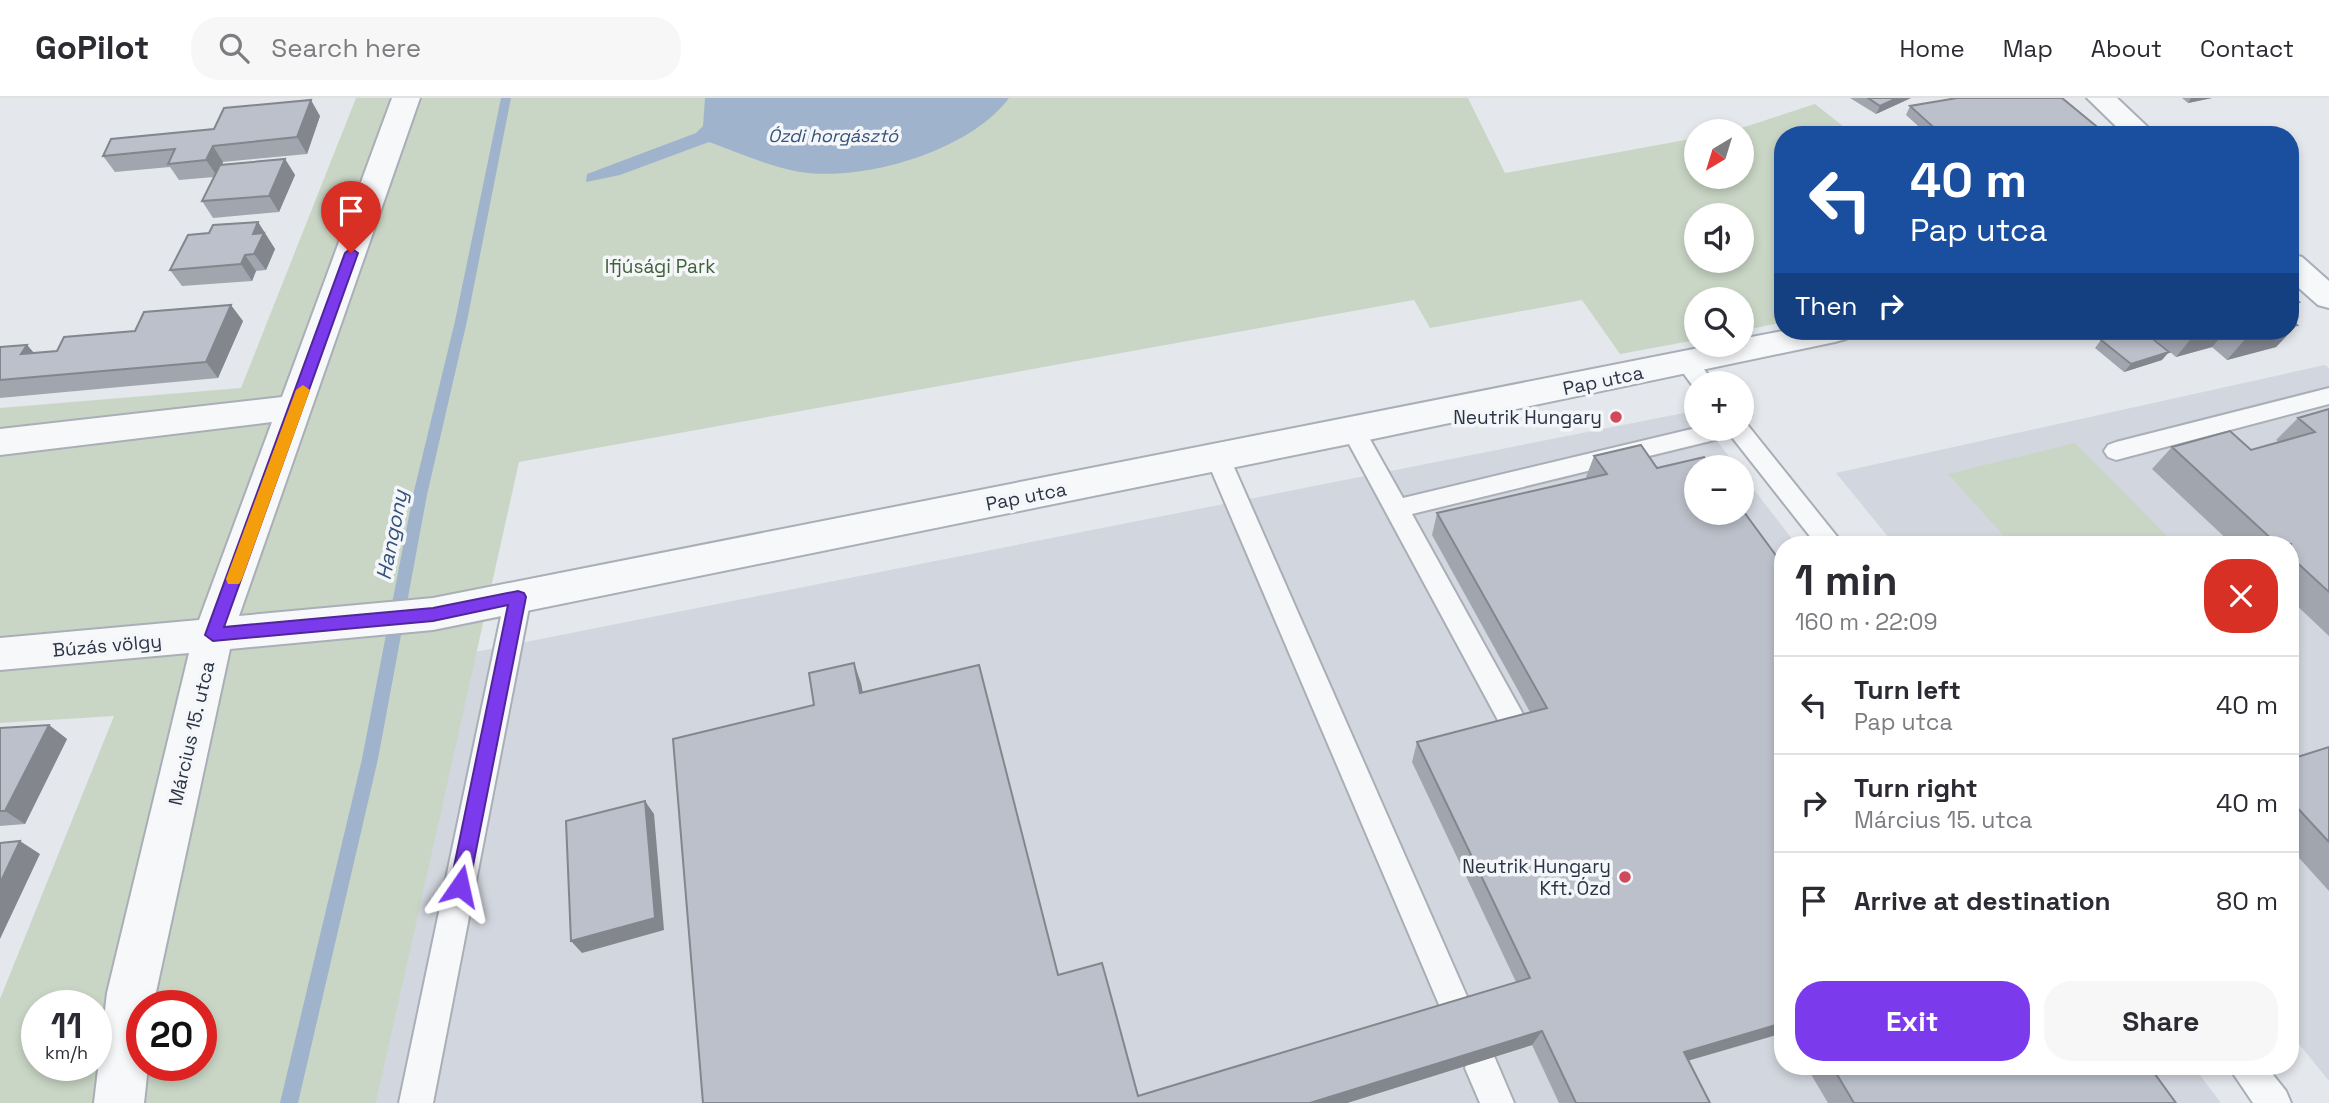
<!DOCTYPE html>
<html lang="en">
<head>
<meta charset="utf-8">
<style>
  body { margin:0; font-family:"Space Grotesk",sans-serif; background:#f7f7f7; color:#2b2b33; height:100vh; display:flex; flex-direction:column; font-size:26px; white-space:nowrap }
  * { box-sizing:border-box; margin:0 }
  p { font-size:23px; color:#7c7c81 }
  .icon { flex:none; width:38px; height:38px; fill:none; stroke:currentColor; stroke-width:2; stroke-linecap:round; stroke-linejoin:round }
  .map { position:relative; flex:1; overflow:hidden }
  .drawer { position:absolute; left:1774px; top:438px; width:525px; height:539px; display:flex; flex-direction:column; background:#fff; border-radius:28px; box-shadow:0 4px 10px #0003 }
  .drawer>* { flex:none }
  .hud { position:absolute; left:1774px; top:28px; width:525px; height:214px; border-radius:28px; box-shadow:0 4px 10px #0003; background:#1a4fa0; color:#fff; overflow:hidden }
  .needle { width:46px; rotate:218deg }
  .tools { position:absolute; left:1684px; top:21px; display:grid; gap:14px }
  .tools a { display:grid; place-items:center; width:70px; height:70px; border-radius:50%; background:#fff; box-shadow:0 4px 10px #0003; font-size:35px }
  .speed { position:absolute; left:21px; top:892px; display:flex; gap:14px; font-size:35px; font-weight:700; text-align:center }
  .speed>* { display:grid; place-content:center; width:91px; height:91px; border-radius:50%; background:#fff; box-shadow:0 4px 10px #0003; line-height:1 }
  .speed small { font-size:18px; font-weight:400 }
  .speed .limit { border:10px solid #d22; background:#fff; color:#111 }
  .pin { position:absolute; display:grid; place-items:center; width:60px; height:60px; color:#fff; margin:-72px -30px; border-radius:50% 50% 50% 0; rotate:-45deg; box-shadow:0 0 7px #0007 }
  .pin .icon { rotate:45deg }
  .me { position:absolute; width:77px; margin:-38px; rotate:11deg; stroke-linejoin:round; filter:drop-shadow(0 0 5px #0008) }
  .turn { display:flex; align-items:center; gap:24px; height:147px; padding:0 21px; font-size:32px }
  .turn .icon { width:91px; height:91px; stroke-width:2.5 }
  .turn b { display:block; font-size:49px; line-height:60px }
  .then { display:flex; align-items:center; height:66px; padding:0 21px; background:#0003; gap:14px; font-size:26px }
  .round { display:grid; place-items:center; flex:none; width:74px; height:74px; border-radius:28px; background:#f7f7f7 }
  .head { display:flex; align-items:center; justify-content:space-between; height:119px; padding:0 21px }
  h1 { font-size:42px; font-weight:600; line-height:52px }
  .cta { display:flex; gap:14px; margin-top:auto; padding:14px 21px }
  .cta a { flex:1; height:80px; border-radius:28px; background:#7c3aed; color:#fff; font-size:28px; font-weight:600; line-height:80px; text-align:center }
  .cta a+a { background:#f7f7f7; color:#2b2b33 }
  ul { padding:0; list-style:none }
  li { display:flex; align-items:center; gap:21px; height:98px; padding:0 21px; border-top:2px solid #e1e1e2 }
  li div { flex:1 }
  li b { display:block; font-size:26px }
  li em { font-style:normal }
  header { display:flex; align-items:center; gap:42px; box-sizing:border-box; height:98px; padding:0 35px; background:#fff; border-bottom:2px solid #e1e1e2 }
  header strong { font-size:33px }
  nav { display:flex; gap:38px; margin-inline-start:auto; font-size:24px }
  .search { width:490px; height:63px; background:#f7f7f7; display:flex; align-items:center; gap:18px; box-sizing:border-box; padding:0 24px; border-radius:28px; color:#7c7c81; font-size:26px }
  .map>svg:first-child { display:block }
  .built { fill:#d2d6de }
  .green { fill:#c9d6c5; fill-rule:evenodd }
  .water { fill:#9fb4cc }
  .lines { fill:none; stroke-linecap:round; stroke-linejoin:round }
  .stream { fill:#9fb4cc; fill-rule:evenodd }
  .service-casing { stroke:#a9aeb7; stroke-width:4 }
  .minor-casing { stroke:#a9aeb7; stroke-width:4 }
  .service { fill:#f7f8fa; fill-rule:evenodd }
  .minor { fill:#f7f8fa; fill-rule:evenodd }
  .wall { fill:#a1a5ae }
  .shaded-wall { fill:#83868d }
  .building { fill:#bbc0ca; stroke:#83868d; stroke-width:2 }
  .route { fill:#7c3aed; stroke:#51269a; stroke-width:2 }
  .slow { fill:#f59e0b }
  .poi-dot { fill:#d1495b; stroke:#f4f6f9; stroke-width:2.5 }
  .labels { text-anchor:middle; stroke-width:7; stroke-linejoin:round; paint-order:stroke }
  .far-water-label { font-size:18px; font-style:italic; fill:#34527a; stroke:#f4f6f9 }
  .park-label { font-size:19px; fill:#3f6138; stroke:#f4f6f9 }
  .street-label { font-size:19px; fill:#2b3445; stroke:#f4f6f9 }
  .poi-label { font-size:19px; fill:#2b3445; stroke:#f4f6f9; text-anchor:end }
  .water-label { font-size:21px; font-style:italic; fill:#34527a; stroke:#f4f6f9 }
</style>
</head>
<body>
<header>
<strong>GoPilot</strong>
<div class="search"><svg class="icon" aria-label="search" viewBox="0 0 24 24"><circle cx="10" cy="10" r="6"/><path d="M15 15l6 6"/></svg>Search here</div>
<nav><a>Home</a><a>Map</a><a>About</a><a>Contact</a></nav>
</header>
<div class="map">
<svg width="2329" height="1005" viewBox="0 0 2329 1005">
  <rect width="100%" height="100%" fill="#e4e7ec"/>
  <path class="built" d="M2325,267L2329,270V983L2291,936V446H1894L1836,375Z
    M1694,313L1696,331H1708L1737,369H1696V415H1741V375L1796,446H1783V968H2193L2221,1005H376L475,554Z"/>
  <path class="green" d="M356,0H1468L1505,75L1696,40V79H1741V33H1732L1815,6L1848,32L1838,37H1783V224L1741,233V201H1696V242L1620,256L1582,202L1430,230L1414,202L519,364L376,1005H0V901L114,618L0,625V310L241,290ZM1696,117H1741V163H1696ZM37,908H96V968H37ZM142,908H201V968H142Z
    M2075,345L2175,446H2011L1948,376Z"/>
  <path class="water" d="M705,0H1009C970,53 864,84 800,74C767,68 740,55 709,44L620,77L586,84L587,76L696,35L703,28Z"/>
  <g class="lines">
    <path class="stream" d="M501,0H511L467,223L427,397L378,661L298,1005H280L362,661L413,397L455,223Z"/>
    <defs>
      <path id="service" d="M1687,257L1695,259L1714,285H1696L1695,291L1676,265L1679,259Z
        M2329,290V306L2116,362L2108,359L2104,353L2108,347L2116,344Z
        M1741,323L1746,325L1843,446H1816L1731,338L1412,416L1524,618L1520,626L1510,630L1500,626L1342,333L1346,327L1354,324L1362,327L1403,400L1696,330L1741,331Z
        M1218,351L1227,354L1230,360L1465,894L1470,905L1465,916L1454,921L1443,916L1206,360L1209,354Z
        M518,489L527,492L531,499L433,1005H399L505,499L509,492Z
        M1482,953L1494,958L1514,1005H1480L1465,970L1470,958Z
        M2228,968H2266L2286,993L2291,1005H2253Z"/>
      <path id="minor" d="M392,0H420L239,518L433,500L1714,247H1741V241L1783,233H1851L1846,241L1835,244L1354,345L433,532L230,551L153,908H142V968H148L144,1005H94L107,895L189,555L0,572V540L199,522L272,324L0,357V331L282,299Z
        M2087,0H2117L2156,37H2125Z
        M2291,156L2302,159L2329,183V210L2318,207L2291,183Z"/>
    </defs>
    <use href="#service" class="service-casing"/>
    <use href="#minor" class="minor-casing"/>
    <use href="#service" class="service"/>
    <use href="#minor" class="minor"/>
  </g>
  <path class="wall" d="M1850,0H1911L1876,16Z
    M2182,0H2212L2188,5Z
    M1910,8L2107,37H1928L1906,17Z
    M320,18L307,56L223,64L222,67L285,61L295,77L279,114L213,120L202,103L214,79L179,82L170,69L115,74L103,58L214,31Z
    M258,124L275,151L266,172L256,173L252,183L182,188L170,172L209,135Z
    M243,223L218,280L0,300V249L27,247L34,255L57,253Z
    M2297,227L2276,249L2227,262L2212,249L2176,259L2145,233H2291Z
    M2101,242L2162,262L2124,274L2095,250Z
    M2329,311V538L2291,502V446H2232L2152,371L2172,349L2251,352L2279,344L2276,342L2298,320Z
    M1641,347L1688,963L1710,1005H1559L1532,947L1347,1005H703L814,607L861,585L862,594L1058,877L1138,998L1516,884L1412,664L1417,644L1530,614L1432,437L1437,415L1587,381L1586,379L1594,358Z
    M49,627L67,641L25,726L0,728V630Z
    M2329,649V793L2291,751V661Z
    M1806,968H2149L2176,1005H1828Z"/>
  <path class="shaded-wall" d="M1897,0H1911L1876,16L1880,8Z
    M2191,0H2212L2188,5Z
    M311,2L320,18L307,56L297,39Z
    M2033,29L2029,37H1991Z
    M213,48L223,64L217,78L206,62Z
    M285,61L295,77L279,114L269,98Z
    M258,124L275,151L266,172L254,156L253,136Z
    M245,157L256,173L252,183L241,166Z
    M2299,204L2291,213V206Z
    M231,207L243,223L218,280L206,264Z
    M2297,227L2276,249L2227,262L2246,240L2273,233H2291V228Z
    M2209,233H2226L2212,249L2176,259L2194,237Z
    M27,247L41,263L21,256Z
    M2169,254L2162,262L2124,274L2131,266Z
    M854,565L861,585L867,615L860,595Z
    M49,627L67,641L25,726L5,713Z
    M645,703L654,716L664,832L582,855L571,843Z
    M20,743L40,756L0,841V785Z
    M1783,925V935L1670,968L1684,954Z
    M1542,933L1532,947L1347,1005H1310Z"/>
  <path class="building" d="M1868,0H1897L1880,8Z
    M1957,0H2062L2107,37H2042L2033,29L1991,37H1942L1910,8Z
    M311,2L297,39L213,48L206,62L168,66L175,51L103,58L111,41L214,31L224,10Z
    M285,61L269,98L202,103L220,67Z
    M258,124L253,136L264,135L254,156L245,157L241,166L170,172L188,137L209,135L213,127Z
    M2291,198L2299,204L2291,206Z
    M231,207L206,264L0,282V249L27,247L21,256L57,253L64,239L135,233L144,214Z
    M2291,222L2297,227L2291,228Z
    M2130,233H2143L2169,254L2131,266L2101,242Z
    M2190,233H2209L2194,237Z
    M2238,233H2273L2246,240Z
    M2329,311V494L2291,459V446H2277L2172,349L2230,333L2251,352L2315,334L2298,320Z
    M1641,347L1657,370L1704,359L1712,369H1696V415H1741V410L1783,467V925L1684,954L1710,1005H1576L1542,933L1310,1005H703L673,641L814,607L809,575L854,565L860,595L979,567L1058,877L1102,865L1138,998L1530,880L1417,644L1547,610L1437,415L1607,376L1594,358Z
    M49,627L5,713H0V630Z
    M2329,649V744L2291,703V661Z
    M645,703L655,820L571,843L566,723Z
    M20,743L0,785V745Z
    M1832,968H2149L2176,1005H1854Z"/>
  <path class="route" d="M351,150L358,155L224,529L433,510L518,493L524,495L526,499L469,788L466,794L460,797L453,794L450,788L508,507L433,523L213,543L205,537L345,155Z"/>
  <path class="slow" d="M303,287L310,292L242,481L239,486H228L226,481L296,292Z"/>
  <g class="poi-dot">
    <circle cx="1616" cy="319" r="7"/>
    <circle cx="1625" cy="779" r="7"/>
  </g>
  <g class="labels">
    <g class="far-water-label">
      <text x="833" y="44">Ózdi horgásztó</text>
    </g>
    <g class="park-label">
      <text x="660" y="175">Ifjúsági Park</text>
    </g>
    <g class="street-label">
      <text transform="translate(1603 282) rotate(-12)" y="7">Pap utca</text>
      <text transform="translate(1026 398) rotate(-11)" y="7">Pap utca</text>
      <text transform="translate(107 547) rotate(-5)" y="7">Búzás völgy</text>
      <text transform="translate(191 635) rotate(-77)" y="7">Március 15. utca</text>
    </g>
    <g class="poi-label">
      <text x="1602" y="326">Neutrik Hungary</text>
      <text x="1611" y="775">Neutrik Hungary<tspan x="1611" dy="22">Kft. Ózd</tspan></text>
    </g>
    <g class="water-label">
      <text transform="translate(392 437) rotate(-79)" y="7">Hangony</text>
    </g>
  </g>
</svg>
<div class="tools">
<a><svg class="needle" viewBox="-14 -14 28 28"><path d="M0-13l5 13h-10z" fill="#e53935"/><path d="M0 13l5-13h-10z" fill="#7c7c81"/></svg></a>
<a><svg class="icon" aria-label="sound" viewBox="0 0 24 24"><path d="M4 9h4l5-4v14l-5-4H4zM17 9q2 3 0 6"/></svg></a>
<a><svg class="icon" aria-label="search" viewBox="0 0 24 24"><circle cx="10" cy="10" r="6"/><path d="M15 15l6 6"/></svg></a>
<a>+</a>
<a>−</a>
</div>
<div class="speed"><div>11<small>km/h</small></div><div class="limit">20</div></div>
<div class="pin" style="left:351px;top:155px;background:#d93025"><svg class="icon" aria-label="arrive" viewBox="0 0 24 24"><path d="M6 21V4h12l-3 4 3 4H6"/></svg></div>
<svg class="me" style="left:460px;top:788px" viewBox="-20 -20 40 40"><path d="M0-17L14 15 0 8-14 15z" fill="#7c3aed" stroke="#fff" stroke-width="4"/></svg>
<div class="hud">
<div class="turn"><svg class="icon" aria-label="left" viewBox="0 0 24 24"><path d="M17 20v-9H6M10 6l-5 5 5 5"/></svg><div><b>40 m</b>Pap utca</div></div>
<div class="then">Then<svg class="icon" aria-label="right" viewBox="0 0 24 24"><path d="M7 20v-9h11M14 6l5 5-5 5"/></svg></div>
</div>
<section class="drawer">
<div class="head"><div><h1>1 min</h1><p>160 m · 22:09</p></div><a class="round" style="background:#d93025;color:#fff"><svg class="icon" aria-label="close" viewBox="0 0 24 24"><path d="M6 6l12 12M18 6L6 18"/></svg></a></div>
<ul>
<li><svg class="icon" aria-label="left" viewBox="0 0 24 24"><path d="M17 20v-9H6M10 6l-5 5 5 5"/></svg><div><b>Turn left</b><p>Pap utca</p></div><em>40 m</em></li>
<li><svg class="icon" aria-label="right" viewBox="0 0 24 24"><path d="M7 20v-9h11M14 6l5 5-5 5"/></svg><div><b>Turn right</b><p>Március 15. utca</p></div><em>40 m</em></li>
<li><svg class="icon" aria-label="arrive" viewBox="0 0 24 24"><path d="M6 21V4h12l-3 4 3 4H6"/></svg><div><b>Arrive at destination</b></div><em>80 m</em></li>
</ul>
<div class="cta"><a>Exit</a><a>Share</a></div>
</section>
</div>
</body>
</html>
